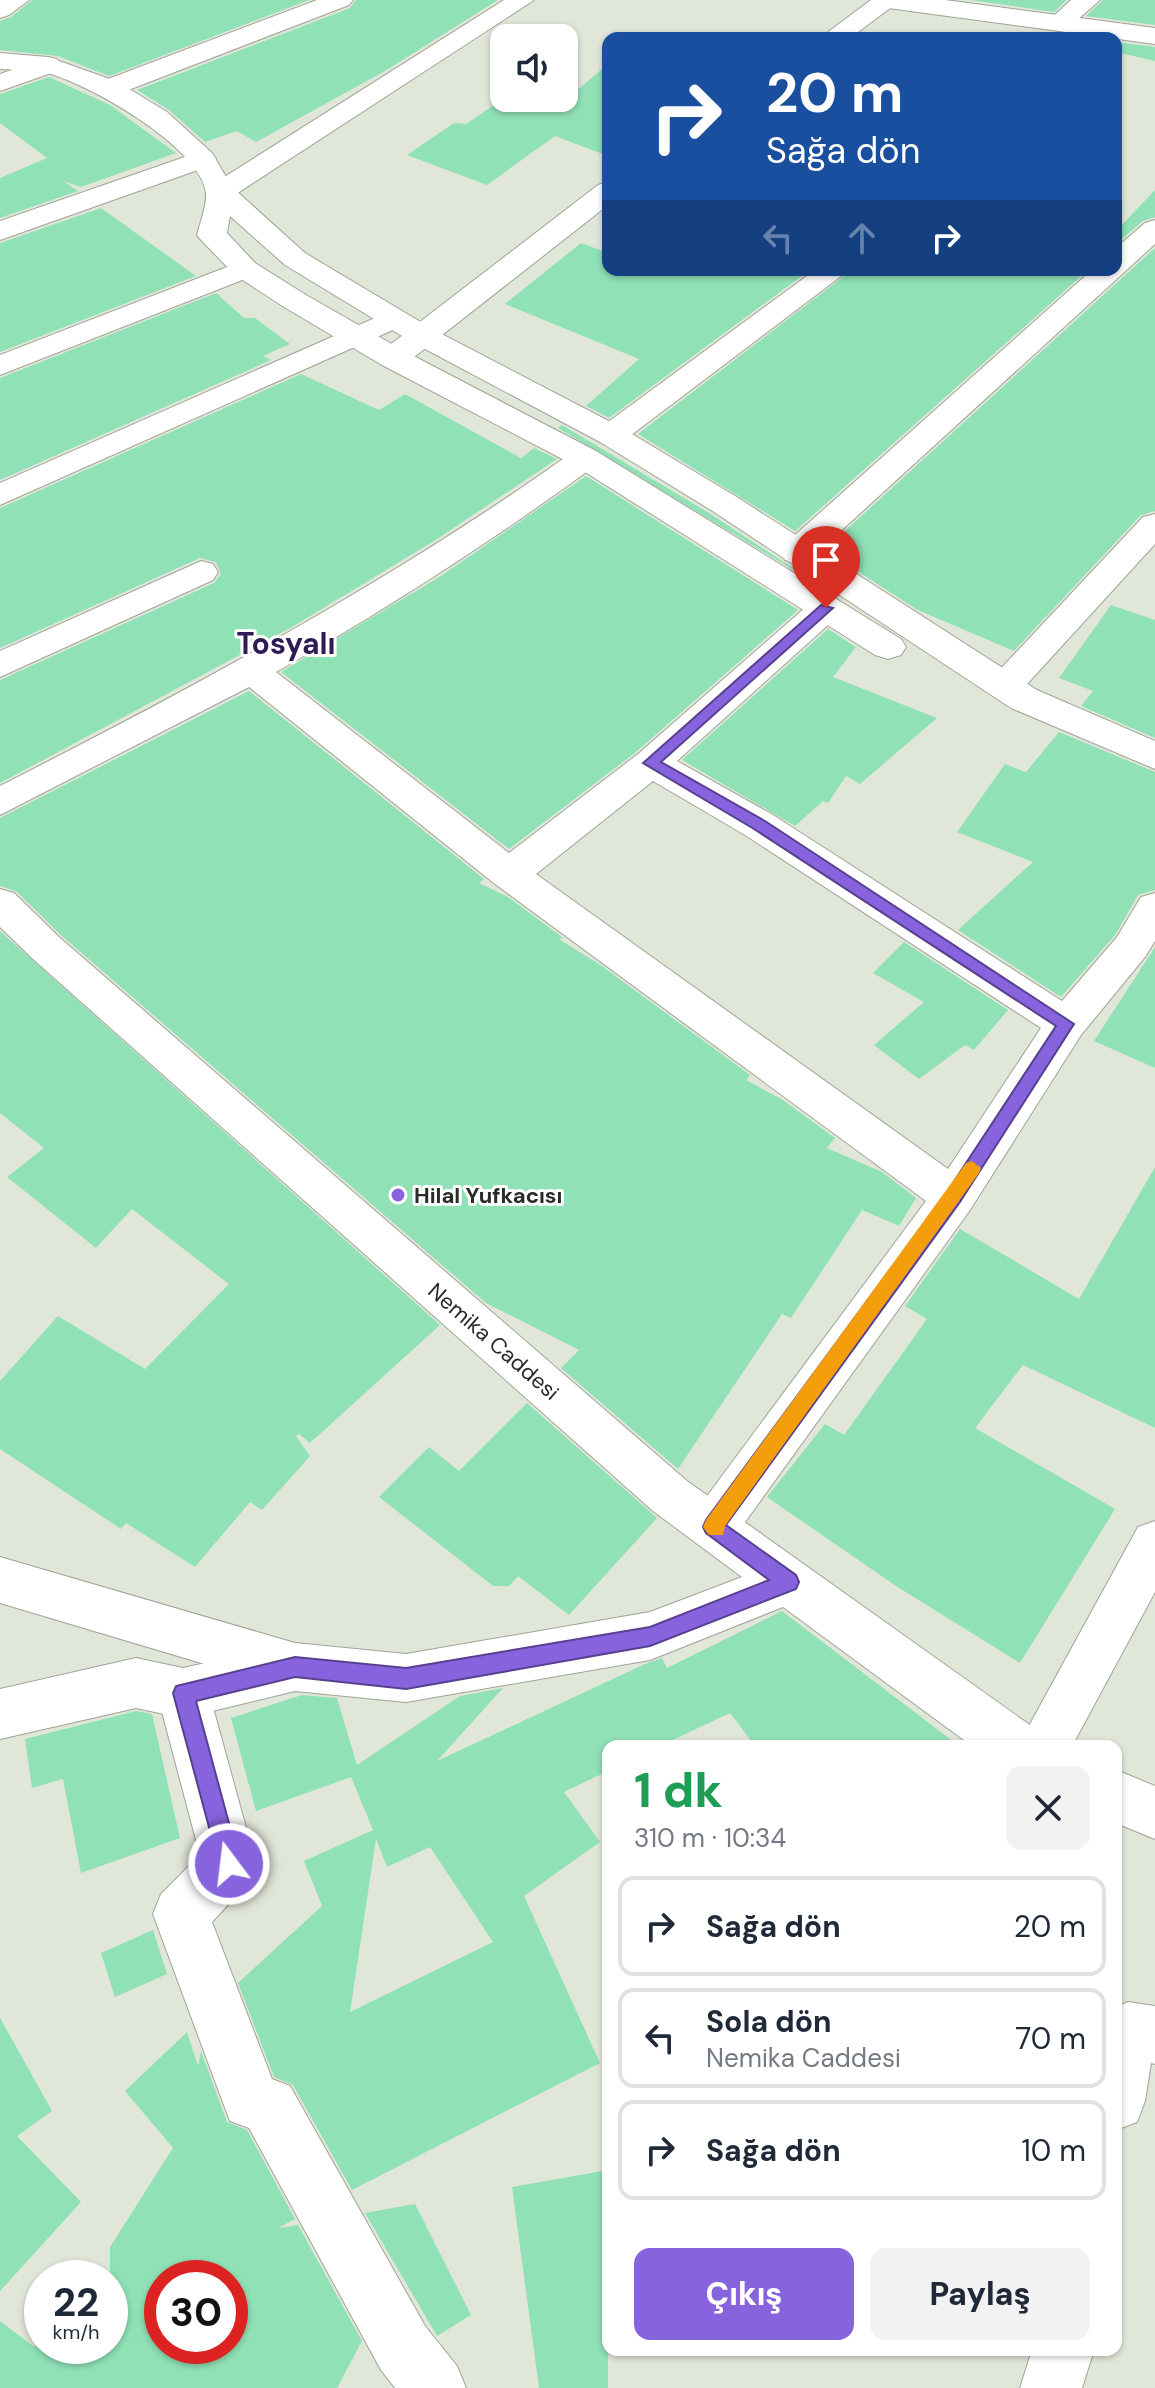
<!DOCTYPE html>
<html lang="tr">
<head>
<meta charset="utf-8">
<style>
  body { margin:0; font-family:"DM Sans",sans-serif; background:#f2f2f3; color:#1f2937; height:100vh; display:flex; flex-direction:column; font-size:30px; white-space:nowrap }
  * { box-sizing:border-box; margin:0 }
  p { font-size:26px; color:#747a83 }
  .icon { flex:none; width:44px; height:44px; fill:none; stroke:currentColor; stroke-width:2; stroke-linecap:round; stroke-linejoin:round }
  .map { position:relative; flex:1; overflow:hidden }
  .side { position:absolute; left:602px; top:1740px; width:520px; height:616px; display:flex; flex-direction:column; background:#fff; border-radius:16px; box-shadow:0 2px 6px #0004 }
  .side>* { flex:none }
  .guide { position:absolute; left:602px; top:32px; width:520px; height:244px; border-radius:16px; box-shadow:0 2px 6px #0004; background:#1a4fa0; color:#fff; overflow:hidden }
  .tools { position:absolute; left:490px; top:24px; display:grid; gap:16px }
  .tools a { display:grid; place-items:center; width:88px; height:88px; border-radius:16px; background:#fff; box-shadow:0 2px 6px #0004; font-size:40px }
  .speed { position:absolute; left:24px; top:2260px; display:flex; gap:16px; font-size:40px; font-weight:700; text-align:center }
  .speed>* { display:grid; place-content:center; width:104px; height:104px; border-radius:50%; background:#fff; box-shadow:0 2px 6px #0004; line-height:1 }
  .speed small { font-size:20px; font-weight:400 }
  .speed .limit { border:12px solid #d22; background:#fff; color:#111 }
  .pin { position:absolute; display:grid; place-items:center; width:68px; height:68px; color:#fff; margin:-82px -34px; border-radius:50% 50% 50% 0; rotate:-45deg; box-shadow:0 0 8px #0007 }
  .pin .icon { rotate:45deg }
  .me { position:absolute; width:88px; margin:-44px; rotate:345deg; stroke-linejoin:round; filter:drop-shadow(0 0 6px #0008) }
  .turn { display:flex; align-items:center; gap:28px; height:168px; padding:0 32px; font-size:36px }
  .turn .icon { width:104px; height:104px; stroke-width:2.5 }
  .turn b { display:block; font-size:56px; line-height:68px }
  .lanes { display:flex; align-items:center; height:76px; padding:0 32px; background:#0003; justify-content:center; gap:40px; direction:ltr }
  .lanes .off { opacity:.35 }
  .round { display:grid; place-items:center; flex:none; width:84px; height:84px; border-radius:16px; background:#f2f2f3 }
  .overview { display:flex; align-items:center; justify-content:space-between; height:136px; padding:0 32px }
  h1 { font-size:48px; font-weight:800; line-height:60px; color:#1e9e55 }
  .cta { display:flex; gap:16px; margin-top:auto; padding:16px 32px }
  .cta a { flex:1; height:92px; border-radius:16px; background:#8763de; color:#fff; font-size:32px; font-weight:800; line-height:92px; text-align:center }
  .cta a+a { background:#f2f2f3; color:#1f2937 }
  ul { padding:0; list-style:none }
  li { display:flex; align-items:center; gap:24px; height:100px; margin:0 16px 12px; padding:0 16px; border:4px solid #e0e1e3; border-radius:16px }
  li div { flex:1 }
  li b { display:block; font-size:30px }
  li em { font-style:normal }
  .map>svg:first-child { display:block }
  .building { fill:#90e1b6; fill-rule:evenodd }
  .lines { fill:none; stroke-linecap:round; stroke-linejoin:round }
  .street-casing { stroke:#9ea496; stroke-width:2 }
  .secondary-casing { stroke:#9ea496; stroke-width:2 }
  .street { fill:#fff; fill-rule:evenodd }
  .secondary { fill:#fff; fill-rule:evenodd }
  .route { fill:#8763de; stroke:#584090; stroke-width:2 }
  .slow { fill:#f59e0b }
  .poi-dot { fill:#8763de; stroke:#fff; stroke-width:3 }
  .labels { text-anchor:middle; stroke-width:6; stroke-linejoin:round; paint-order:stroke }
  .poi-label { font-size:22px; font-weight:bold; fill:#292b26; stroke:#fff; text-anchor:start }
  .street-label { font-size:22px; fill:#292b26; stroke:#fff }
  .district-label { font-size:30px; font-weight:bold; fill:#2e1b55; stroke:#fff }
</style>
</head>
<body>
<div class="map">
<svg width="1155" height="2388" viewBox="0 0 1155 2388">
  <rect width="100%" height="100%" fill="#e1e7d8"/>
  <path class="building" d="M32,0H309L109,76L58,56L0,50V21L11,17Z
    M356,0H498L385,71L256,142L237,131L205,142L169,110L137,90L350,8Z
    M970,0H1067L1054,12Z
    M1103,0H1155V25L1086,16Z
    M1116,42L1155,47V61L1116,52Z
    M608,64V156L555,136L487,185L407,155L454,123L466,124L504,98H526L556,108Z
    M49,77L110,105L176,153L81,187L63,181L78,191L0,218V178L47,158L0,123V94Z
    M1155,190V217L1143,221L1116,244V231Z
    M101,208L196,276L0,352V243Z
    M581,243L608,253V270H810L609,418L586,406L639,359L505,304Z
    M1155,248V511L1141,515L1014,651L918,610L824,550Z
    M852,270H1088L795,531L638,434Z
    M216,293L244,318H255L290,344L263,356L271,360L0,480V378Z
    M301,374L379,410L405,394L521,458L534,448L557,459L434,541L292,627L0,783V680L214,583L221,574L216,562L200,558L0,648V508Z
    M562,425L709,513L820,586L558,428Z
    M586,476L798,610L636,752L509,849L281,672L441,576Z
    M1111,605L1155,620V738L1081,706L1093,691L1059,678Z
    M828,629L856,647L833,677L937,718L860,784L846,776L828,803L823,801L795,826L682,760Z
    M249,691L484,879L479,883L508,897L562,937L560,940L599,964L750,1075L746,1080L783,1100L835,1138L827,1148L882,1172L916,1198L899,1226L862,1210L791,1318L782,1314L678,1469L561,1368L579,1350L486,1303L62,936L16,891L0,886V818Z
    M1059,732L1155,772V890L1138,895L1115,935L1061,997L958,930L1033,862L957,832L1005,764L1026,772Z
    M0,931L440,1325L310,1443L299,1434L296,1436L310,1456L262,1510L250,1502L195,1567L126,1523L121,1529L0,1449V1381L58,1316L145,1369L229,1284L132,1209L96,1248L7,1177L44,1148L0,1113Z
    M904,942L1008,1010L974,1050L965,1045L919,1079L874,1045L924,1002L873,973Z
    M1155,947V1068L1094,1041Z
    M1155,1167V1428L1023,1365L975,1428L1115,1509L1020,1663L896,1586L767,1497L825,1424L844,1435L927,1319L905,1306L960,1229L1079,1299Z
    M527,1403L657,1518L569,1615L518,1576L509,1586H493L379,1497L429,1447L459,1471Z
    M782,1611L959,1746H755L730,1713L660,1746H608V1771L564,1792L600,1842L524,1896L600,2063L352,2190L293,2085L274,2077L238,1983L322,1906L304,1861L373,1830L351,1777L256,1811L231,1718L302,1695L337,1698L357,1765L460,1696L503,1688L437,1761L645,1664L662,1658L667,1668ZM376,1839L387,1867L430,1847L493,1942L350,2012Z
    M136,1711L152,1714L180,1838L81,1873L63,1779L32,1788L25,1739Z
    M153,1930L167,1974L115,1997L101,1953Z
    M0,2018L52,2111L17,2136L81,2202L0,2291Z
    M187,2032L198,2066L201,2051L227,2122L247,2130L295,2219L278,2228L298,2225L362,2341L337,2388H0V2321L33,2346H110V2247L173,2148L125,2091ZM162,2278H230V2346H162Z
    M608,2170V2388H539L512,2187Z
    M415,2204L471,2315L437,2336L365,2213Z"/>
  <g class="lines">
    <defs>
      <path id="street" d="M0,0H29L9,15L0,18Z
        M317,0H353L349,5L118,94H100L96,88L100,82Z
        M504,0H534L230,198H210L206,192L210,186Z
        M871,0H901L850,38H820Z
        M1071,0H1100L1068,28H1050L1046,23Z
        M48,57L57,59L61,65L57,71L0,91V74Z
        M202,151L212,153L216,159L212,165L0,240V221Z
        M608,182V205L404,365H382L378,358L382,351L598,185Z
        M1155,220V244L809,560L797,563L785,560L780,552L785,544L1092,270H1116V248L1145,223Z
        M245,260L255,263L260,269L255,275L0,375V355Z
        M815,270H849L622,442L611,445L600,442L595,435L600,428Z
        M393,310L404,313L408,319L404,325L0,505V483Z
        M585,448L596,451L601,458L596,465C494,540 387,609 276,672L509,853L638,754L814,600L826,597L838,600L843,608L838,616L677,761L773,815L1062,1001L1117,937L1141,897L1155,893V941L1145,957L1081,1035L970,1210L730,1543L713,1549L696,1543L688,1527L696,1511L926,1201L495,884L249,687L0,815V786C198,685 393,581 574,451ZM653,781L745,835L1041,1028L948,1169L536,874Z
        M1155,514V544L1018,694L1005,698L992,694L987,686L992,678L1143,517Z
        M201,561L213,564L218,572L213,580L0,677V651Z
        M1155,1521V1592L1072,1746H1018L1138,1527Z
        M0,1557L295,1643L313,1650L321,1667L313,1684L295,1691L0,1603Z
        M183,1668L201,1676L209,1693L256,1864L248,1883L212,1922L272,2079L290,2086L425,2326L457,2366L466,2388H395L381,2370L249,2128L230,2121L222,2100L153,1914L161,1894L200,1855L157,1693L165,1676Z
        M1128,2002L1155,2006V2064L1151,2063L1145,2101L1137,2122L1116,2130V2007Z
        M1032,2350H1094L1082,2388H1020Z"/>
      <path id="secondary" d="M875,0H945L1155,28V44L888,8Z
        M0,53L48,57L118,82L167,112L212,153L232,187L305,253L434,330L622,428L735,496L1037,690L1155,741V769L1011,708L711,510L600,442L412,342L285,265L230,216L227,233L255,263L306,295L404,351L596,451L901,639L906,647L901,655L888,659L875,655L574,465L382,365L284,307L235,275L202,241L197,235C200,223 207,205 206,193C201,147 85,81 43,72C29,70 14,70 0,69Z
        M0,889L14,893L60,938L687,1481L1034,1728L1041,1746H972L783,1607L650,1660L406,1702L295,1691L183,1718L136,1708L0,1739V1689L136,1658L183,1668L295,1643L406,1654L650,1612L742,1577L653,1511L32,958L0,927Z
        M1116,1770L1155,1786V1839L1116,1823Z"/>
    </defs>
    <use href="#street" class="street-casing"/>
    <use href="#secondary" class="secondary-casing"/>
    <use href="#street" class="street"/>
    <use href="#secondary" class="secondary"/>
  </g>
  <path class="route" d="M821,605L833,608L661,762L765,821L1074,1024L960,1202L726,1525L796,1575L799,1582L796,1589L650,1646L406,1689L295,1677L196,1701L240,1864L237,1872L229,1875L221,1872L173,1693L176,1686L295,1657L406,1668L650,1627L769,1580L706,1533L703,1527L706,1520L947,1192L1056,1026L754,829L643,763Z"/>
  <path class="slow" d="M972,1161L981,1168L979,1173L725,1526L723,1535H709L703,1527L706,1520L966,1163Z"/>
  <circle class="poi-dot" cx="398" cy="1195" r="8"/>
  <g class="labels">
    <g class="poi-label">
      <text x="414" y="1203">Hilal Yufkacısı</text>
    </g>
    <g class="street-label">
      <text transform="translate(494 1341) rotate(41)" y="8">Nemika Caddesi</text>
    </g>
    <g class="district-label">
      <text x="286" y="654">Tosyalı</text>
    </g>
  </g>
</svg>
<div class="tools">
<a><svg class="icon" aria-label="sound" viewBox="0 0 24 24"><path d="M4 9h4l5-4v14l-5-4H4zM17 9q2 3 0 6"/></svg></a>
</div>
<div class="speed"><div>22<small>km/h</small></div><div class="limit">30</div></div>
<div class="pin" style="left:826px;top:608px;background:#d93025"><svg class="icon" aria-label="arrive" viewBox="0 0 24 24"><path d="M6 21V4h12l-3 4 3 4H6"/></svg></div>
<svg class="me" style="left:229px;top:1864px" viewBox="-20 -20 40 40"><circle r="17" fill="#8763de" stroke="#fff" stroke-width="3"/><path d="M0-11L8 9 0 5-8 9z" fill="#fff"/></svg>
<div class="guide">
<div class="turn"><svg class="icon" aria-label="right" viewBox="0 0 24 24"><path d="M7 20v-9h11M14 6l5 5-5 5"/></svg><div><b>20 m</b>Sağa dön</div></div>
<div class="lanes"><svg class="icon off" aria-label="left" viewBox="0 0 24 24"><path d="M17 20v-9H6M10 6l-5 5 5 5"/></svg><svg class="icon off" aria-label="ahead" viewBox="0 0 24 24"><path d="M12 20V5M6 11l6-6 6 6"/></svg><svg class="icon" aria-label="right" viewBox="0 0 24 24"><path d="M7 20v-9h11M14 6l5 5-5 5"/></svg></div>
</div>
<section class="side">
<div class="overview"><div><h1>1 dk</h1><p>310 m · 10:34</p></div><a class="round"><svg class="icon" aria-label="close" viewBox="0 0 24 24"><path d="M6 6l12 12M18 6L6 18"/></svg></a></div>
<ul>
<li><svg class="icon" aria-label="right" viewBox="0 0 24 24"><path d="M7 20v-9h11M14 6l5 5-5 5"/></svg><div><b>Sağa dön</b></div><em>20 m</em></li>
<li><svg class="icon" aria-label="left" viewBox="0 0 24 24"><path d="M17 20v-9H6M10 6l-5 5 5 5"/></svg><div><b>Sola dön</b><p>Nemika Caddesi</p></div><em>70 m</em></li>
<li><svg class="icon" aria-label="right" viewBox="0 0 24 24"><path d="M7 20v-9h11M14 6l5 5-5 5"/></svg><div><b>Sağa dön</b></div><em>10 m</em></li>
</ul>
<div class="cta"><a>Çıkış</a><a>Paylaş</a></div>
</section>
</div>
</body>
</html>
